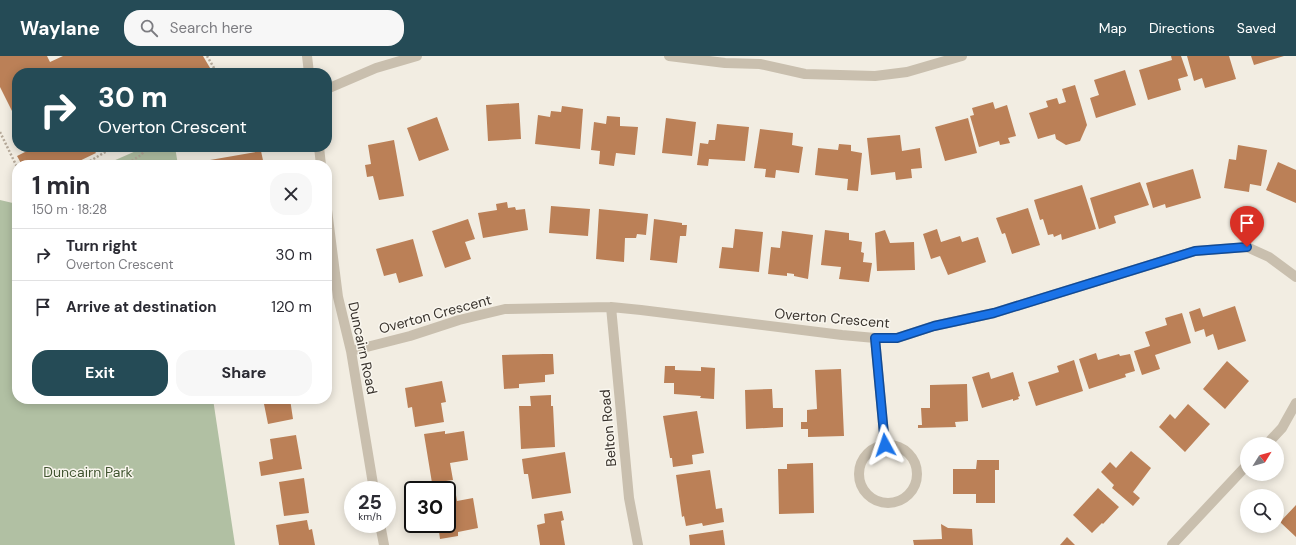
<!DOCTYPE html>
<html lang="en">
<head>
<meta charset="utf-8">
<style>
  body { margin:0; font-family:"DM Sans",sans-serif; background:#f7f7f7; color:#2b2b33; height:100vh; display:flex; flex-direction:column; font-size:15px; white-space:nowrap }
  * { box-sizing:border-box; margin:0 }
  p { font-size:13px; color:#7c7c81 }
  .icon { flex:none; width:22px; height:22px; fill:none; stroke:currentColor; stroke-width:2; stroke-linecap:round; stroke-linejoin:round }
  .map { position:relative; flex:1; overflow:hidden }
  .sheet { position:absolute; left:12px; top:104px; width:320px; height:244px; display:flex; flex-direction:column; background:#fff; border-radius:16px; box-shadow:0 2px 10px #0003 }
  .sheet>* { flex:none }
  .banner { position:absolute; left:12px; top:12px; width:320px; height:84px; border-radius:16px; box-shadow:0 2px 10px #0003; background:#254b56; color:#fff; overflow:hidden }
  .needle { width:26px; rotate:53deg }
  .tools { position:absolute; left:1240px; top:381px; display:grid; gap:8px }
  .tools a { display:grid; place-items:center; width:44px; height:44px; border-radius:50%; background:#fff; box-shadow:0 2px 10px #0003; font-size:20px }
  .speed { position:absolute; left:344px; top:425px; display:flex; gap:8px; font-size:20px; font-weight:700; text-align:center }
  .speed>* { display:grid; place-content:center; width:52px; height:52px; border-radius:50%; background:#fff; box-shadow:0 2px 10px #0003; line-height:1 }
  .speed small { font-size:10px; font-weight:400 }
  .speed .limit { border:2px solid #111; border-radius:6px; background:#fff; color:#111 }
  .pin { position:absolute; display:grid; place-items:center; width:34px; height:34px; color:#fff; margin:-41px -17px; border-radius:50% 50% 50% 0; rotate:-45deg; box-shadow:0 0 4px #0007 }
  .pin .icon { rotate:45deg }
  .me { position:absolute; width:44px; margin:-22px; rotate:355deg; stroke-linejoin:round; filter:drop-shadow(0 0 3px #0008) }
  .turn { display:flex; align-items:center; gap:14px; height:84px; padding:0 20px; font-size:18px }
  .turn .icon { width:52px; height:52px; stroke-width:2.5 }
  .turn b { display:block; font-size:28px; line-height:34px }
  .round { display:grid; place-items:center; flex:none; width:42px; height:42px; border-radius:16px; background:#f7f7f7 }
  .headline { display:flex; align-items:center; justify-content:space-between; height:68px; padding:0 20px }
  h1 { font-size:24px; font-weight:700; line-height:30px }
  .action { display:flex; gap:8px; margin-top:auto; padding:8px 20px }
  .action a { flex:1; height:46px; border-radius:16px; background:#254b56; color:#fff; font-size:16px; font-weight:700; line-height:46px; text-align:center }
  .action a+a { background:#f7f7f7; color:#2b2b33 }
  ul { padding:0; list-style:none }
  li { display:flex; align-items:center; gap:12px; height:52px; padding:0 20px; border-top:1px solid #e1e1e2 }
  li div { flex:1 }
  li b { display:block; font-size:15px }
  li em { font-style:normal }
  header { display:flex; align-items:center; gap:24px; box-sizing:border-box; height:56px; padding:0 20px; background:#254b56; color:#fff }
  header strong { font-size:19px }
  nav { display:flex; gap:22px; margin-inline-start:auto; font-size:14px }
  .search { width:280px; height:36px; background:#f7f7f7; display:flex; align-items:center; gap:10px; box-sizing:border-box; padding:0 14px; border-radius:16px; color:#7c7c81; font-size:15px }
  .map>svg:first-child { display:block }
  .green { fill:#b1c0a3 }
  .building { fill:#bb8057 }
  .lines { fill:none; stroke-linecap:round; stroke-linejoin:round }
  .path { stroke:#b5a999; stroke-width:2.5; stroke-dasharray:2 2; stroke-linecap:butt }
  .minor { stroke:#c9bfae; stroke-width:10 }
  .route-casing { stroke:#114b97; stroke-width:10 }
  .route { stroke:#1a73e8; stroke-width:7 }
  .labels { text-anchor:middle; stroke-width:3; stroke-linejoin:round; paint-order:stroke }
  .street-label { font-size:14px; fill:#38322c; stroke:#f9f6ee }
  .park-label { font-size:14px; fill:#425532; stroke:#f9f6ee }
</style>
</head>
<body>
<header>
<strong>Waylane</strong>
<div class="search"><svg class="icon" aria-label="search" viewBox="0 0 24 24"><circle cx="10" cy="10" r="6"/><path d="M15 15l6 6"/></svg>Search here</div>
<nav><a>Map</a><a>Directions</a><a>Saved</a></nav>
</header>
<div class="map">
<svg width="1296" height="489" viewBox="0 0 1296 489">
  <rect width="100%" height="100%" fill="#f2ede2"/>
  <path class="green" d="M145,91H175L178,109H104Z
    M0,144L17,148V343H213L235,489H0Z"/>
  <path class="building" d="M0,0H47L50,6L63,0H203L213,17H158L157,14L150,17H17V65L0,31Z
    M1171,0H1181L1188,20L1178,23L1181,34L1148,44L1139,14L1172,4Z
    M1187,0H1229L1236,23L1205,32L1202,22L1194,25Z
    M1251,0H1284L1254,9Z
    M1125,14L1136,49L1096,62L1090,42L1099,39L1094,24Z
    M1075,29L1087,69L1080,85L1066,89L1056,83L1055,78L1038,83L1029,57L1048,51L1046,45L1057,42L1059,48L1066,46L1062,33Z
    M993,46L995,53L1007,49L1016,80L1008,82L1010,87L1000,89L999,85L979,91L970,60L974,59L972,52Z
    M519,47L521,83L488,85L486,49Z
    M562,50L583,53L580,93L535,88L538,59L550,61L551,55L561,56Z
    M607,60L620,61V70L638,71L635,99L616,97L614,110L599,108L600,95L591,94L594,66L606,68Z
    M437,61L449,94L419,105L407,72Z
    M666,62L696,66L692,100L662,97Z
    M968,62L977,97L945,105L935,71Z
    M717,68L749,71L745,105L709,103L708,110L697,109L700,87L708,88L709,84H715Z
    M760,73L793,77L792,89L803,91L799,117L776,114L775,122L765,121L766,113L754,112Z
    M900,79L902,95L920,92L922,112L911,113L912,122L896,124L895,116L871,119L867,82Z
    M394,84L404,140L379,144L373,120L367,121L365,109L371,108L368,89Z
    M839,88L851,89V95L862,97L858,135L847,134L848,123L815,119L818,92L838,94Z
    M1238,89L1267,94L1261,130L1250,128L1249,136L1224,132L1229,103L1236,104Z
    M30,91H92L96,97L71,109H22L17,100L31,93Z
    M261,95L264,109H211L210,104Z
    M1278,106L1296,114V147L1266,134Z
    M1193,113L1201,142L1166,152L1165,148L1153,152L1146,127Z
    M1140,126L1149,149L1114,160L1116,167L1099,173L1090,142Z
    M1082,129L1096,173L1062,184L1061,178L1054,181L1053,178L1048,179L1043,163L1040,164L1034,144Z
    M507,146L508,152L515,151L516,154L525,153L528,174L483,182L478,157L497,154L496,148Z
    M551,150L590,153L588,180L549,177Z
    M1028,152L1040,189L1012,198L1005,177L1002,178L996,162Z
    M599,153L648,158L646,179L637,178L636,182H625L624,206L596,203Z
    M468,163L475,183L465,186L471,203L445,212L432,175Z
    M654,163L682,167V169H687L686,180H680L677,207L650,204Z
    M735,173L763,176L759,216L719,212L722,191L733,192Z
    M937,173L941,186L960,180L962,186L978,181L986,206L948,219L940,200L931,203L923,178Z
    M825,174L849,177V184L862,186L861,196L864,197L863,206L872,207L869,226L839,223L841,211L821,209Z
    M885,174L890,187L914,186L915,214L877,215L875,177Z
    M782,175L813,179L808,223L794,220V218L787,217V220L768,218L771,191L780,192Z
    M413,183L423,220L399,227L396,217L384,220L376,193Z
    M1235,250L1246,285L1218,294L1213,278L1206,281L1204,273L1195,276L1189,256L1200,252L1203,261Z
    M1182,257L1191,287L1155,299L1160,313L1142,319L1134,295L1150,290L1145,276L1167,269L1165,262Z
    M1096,297L1098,304L1119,298L1120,300L1130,298L1135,315L1125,318L1126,321L1089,333L1079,303Z
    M544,298H553L554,318L545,319V326L519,328V332L504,333L502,299Z
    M1074,304L1083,335L1036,350L1028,326L1059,316L1057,310Z
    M1227,305L1249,325L1225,353L1203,333Z
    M665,310H675V314L701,315V311L715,312L714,343L700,342L701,340L674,338V327H664Z
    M841,313L844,380L808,381V373H801V366H807V354L817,353L815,314Z
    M989,316L991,323L1013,316L1020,340L1018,341L1019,343L1013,345V343L982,352L972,321Z
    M442,325L446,346L441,347L444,366L415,371L412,351L408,352L405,332Z
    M967,328L968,365L955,366L956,371L918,372V369H922L921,352H930V329Z
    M772,333L773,352H783V371L746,373L745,334Z
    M551,339V350H553L555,391L521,393L519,350H531L530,340Z
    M263,343H290L293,363L268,368Z
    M1188,348L1210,368L1185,396L1159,371L1170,358L1175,363Z
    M697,355L704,397L692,399L693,408L673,411L672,402H670L663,360Z
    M445,375V378L464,375L468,404L450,407L453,424L432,427L424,378Z
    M296,379L302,413L261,420L259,406L273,403L270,383Z
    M1131,395L1151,412L1133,436L1140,442L1133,450L1112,432L1114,429L1101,416L1110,406L1116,412Z
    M565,396L571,437L532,443L528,418H524L522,403Z
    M977,404H999V414H995V447H976V438H953V413H976Z
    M813,407L814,457L779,458L778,413H787V408Z
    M710,414L716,453L722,452L724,466L703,470L702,467L686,470L684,460L682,461L676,419Z
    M304,422L309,457L284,460L279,426Z
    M451,427H454L457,445L473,442L478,472L458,476V480L440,483L438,468H447V434H433L432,432L451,429Z
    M1098,432L1119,451L1103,468L1102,467L1092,477L1073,459Z
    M1296,449V481L1280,466Z
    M562,455L564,464L561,465L565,489H540L537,469L545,467L544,458Z
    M307,464L309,474L312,473L315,489H279L276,469Z
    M941,468L948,472L972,473L973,489H914L913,484L942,483Z
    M723,474L725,489H690L689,479Z
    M1067,481L1075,489H1060Z"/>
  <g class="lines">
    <path class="path" d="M207,0L217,17
      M0,76L17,111
      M83,109L114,91
      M125,109L141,99L148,91"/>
    <path class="minor" d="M307,0L309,17
      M669,0L725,7L760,8L805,18L875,20L907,16L962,0
      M327,33L376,12L417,0
      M319,91L321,109
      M327,154L338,241L351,295L374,434
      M611,251L629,442L638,489
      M875,282L885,389
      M351,295L410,280L459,264L505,253L611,251L641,254L842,279L875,282H897L934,270L994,257L1195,195L1247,191L1269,201L1296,221
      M1267,388L1282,372L1296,347
      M859 418a29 29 0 1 1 58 0a29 29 0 1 1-58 0Z
      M380,468L384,489
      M1172,489L1247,409"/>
  </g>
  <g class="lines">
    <defs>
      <path id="route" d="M885,389L875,282H897L934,270L994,257L1195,195L1247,191"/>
    </defs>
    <use href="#route" class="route-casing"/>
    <use href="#route" class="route"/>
  </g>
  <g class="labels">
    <g class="street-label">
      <text transform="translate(435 258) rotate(-15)" y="5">Overton Crescent</text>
      <text transform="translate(832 262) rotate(5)" y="5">Overton Crescent</text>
      <text transform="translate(363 292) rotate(78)" y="5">Duncairn Road</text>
      <text transform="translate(608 372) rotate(-95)" y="5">Belton Road</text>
    </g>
    <g class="park-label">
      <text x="88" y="421">Duncairn Park</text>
    </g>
  </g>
</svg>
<div class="tools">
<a><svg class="needle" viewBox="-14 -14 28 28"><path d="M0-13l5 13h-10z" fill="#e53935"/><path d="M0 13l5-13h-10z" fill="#7c7c81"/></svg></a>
<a><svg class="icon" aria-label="search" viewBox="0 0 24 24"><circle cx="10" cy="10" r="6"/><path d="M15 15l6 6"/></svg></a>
</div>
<div class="speed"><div>25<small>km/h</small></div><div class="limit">30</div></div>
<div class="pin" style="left:1247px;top:191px;background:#d93025"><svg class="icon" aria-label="arrive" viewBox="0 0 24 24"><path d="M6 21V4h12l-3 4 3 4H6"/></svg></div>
<svg class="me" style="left:885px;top:389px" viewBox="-20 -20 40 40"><path d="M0-17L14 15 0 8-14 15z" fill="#1a73e8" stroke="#fff" stroke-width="4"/></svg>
<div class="banner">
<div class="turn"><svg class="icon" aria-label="right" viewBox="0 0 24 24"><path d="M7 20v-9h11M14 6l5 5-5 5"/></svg><div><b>30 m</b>Overton Crescent</div></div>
</div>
<section class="sheet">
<div class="headline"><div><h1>1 min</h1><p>150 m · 18:28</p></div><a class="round"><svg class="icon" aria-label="close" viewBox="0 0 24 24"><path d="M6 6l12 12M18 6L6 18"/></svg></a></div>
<ul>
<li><svg class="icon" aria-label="right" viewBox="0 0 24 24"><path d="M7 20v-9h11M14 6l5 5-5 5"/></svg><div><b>Turn right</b><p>Overton Crescent</p></div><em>30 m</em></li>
<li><svg class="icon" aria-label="arrive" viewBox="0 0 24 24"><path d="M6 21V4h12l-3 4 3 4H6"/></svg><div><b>Arrive at destination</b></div><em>120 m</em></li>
</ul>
<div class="action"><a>Exit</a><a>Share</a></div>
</section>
</div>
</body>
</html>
